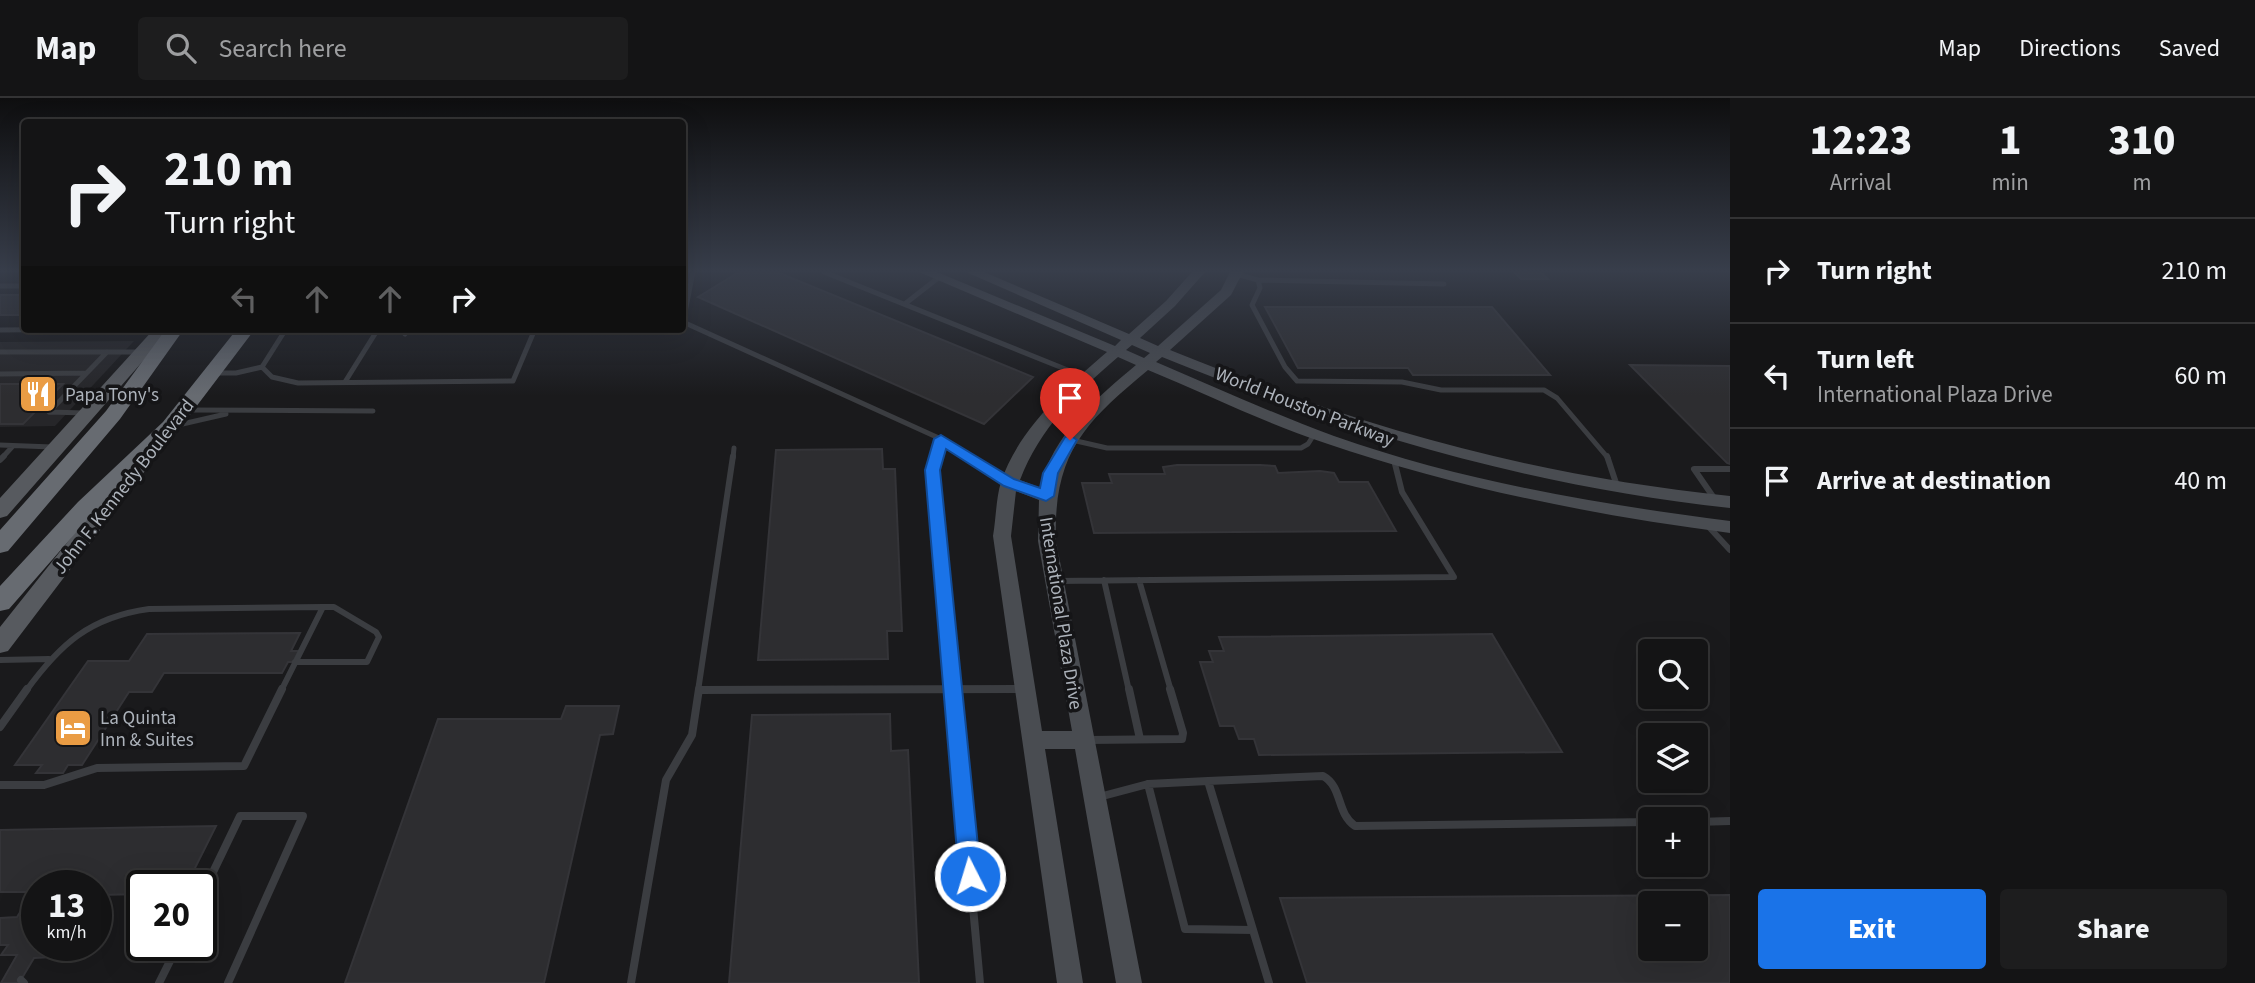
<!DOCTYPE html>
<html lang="en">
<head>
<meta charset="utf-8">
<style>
  body { margin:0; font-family:"Source Sans 3",sans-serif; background:#1d1d1e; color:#f1f3f6; height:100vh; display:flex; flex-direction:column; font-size:26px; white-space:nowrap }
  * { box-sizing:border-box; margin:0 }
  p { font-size:23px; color:#9d9ea0 }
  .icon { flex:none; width:38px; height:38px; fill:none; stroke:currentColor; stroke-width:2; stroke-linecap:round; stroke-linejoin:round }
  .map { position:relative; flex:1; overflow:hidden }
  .drawer { display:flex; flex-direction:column; background:#141415; width:525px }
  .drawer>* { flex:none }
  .guide { position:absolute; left:21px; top:21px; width:665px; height:214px; border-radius:7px; box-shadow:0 7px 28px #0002,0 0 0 2px #333334; background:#141415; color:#f1f3f6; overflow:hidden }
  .controls { position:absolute; left:1638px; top:541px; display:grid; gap:14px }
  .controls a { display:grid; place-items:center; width:70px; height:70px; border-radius:7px; background:#141415; box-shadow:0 7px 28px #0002,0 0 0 2px #333334; font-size:35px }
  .speed { position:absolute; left:21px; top:772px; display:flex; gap:14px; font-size:35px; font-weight:700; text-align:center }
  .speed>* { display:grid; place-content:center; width:91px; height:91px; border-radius:50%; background:#141415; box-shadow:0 7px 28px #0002,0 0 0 2px #333334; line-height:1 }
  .speed small { font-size:18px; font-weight:400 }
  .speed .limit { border:4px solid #111; border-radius:10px; background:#fff; color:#111 }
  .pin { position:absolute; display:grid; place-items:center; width:60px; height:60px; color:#fff; margin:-72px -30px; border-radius:50% 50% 50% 0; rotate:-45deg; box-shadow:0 0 7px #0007 }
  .pin .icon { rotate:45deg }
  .me { position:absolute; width:77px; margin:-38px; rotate:355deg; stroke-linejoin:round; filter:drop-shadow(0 0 5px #0008) }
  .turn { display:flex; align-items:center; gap:24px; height:147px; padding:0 28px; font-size:32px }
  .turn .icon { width:91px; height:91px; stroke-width:2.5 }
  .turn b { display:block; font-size:49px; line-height:60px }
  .lanes { display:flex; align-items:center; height:66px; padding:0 28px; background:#0003; justify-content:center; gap:35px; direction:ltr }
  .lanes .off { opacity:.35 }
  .eta { display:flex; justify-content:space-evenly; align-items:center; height:119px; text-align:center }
  .eta b { font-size:42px; font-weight:800; line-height:49px }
  .button { display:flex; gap:14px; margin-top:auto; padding:14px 28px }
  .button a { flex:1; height:80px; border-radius:7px; background:#1a73e8; color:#fff; font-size:28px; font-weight:800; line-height:80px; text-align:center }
  .button a+a { background:#1d1d1e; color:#f1f3f6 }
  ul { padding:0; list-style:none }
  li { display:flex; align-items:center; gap:21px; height:105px; padding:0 28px; border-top:2px solid #333334 }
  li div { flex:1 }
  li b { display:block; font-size:26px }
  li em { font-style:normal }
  header { display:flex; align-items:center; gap:42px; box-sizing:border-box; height:98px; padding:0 35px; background:#141415; border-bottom:2px solid #333334 }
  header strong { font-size:33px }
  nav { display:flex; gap:38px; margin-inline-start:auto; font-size:24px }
  .search { width:490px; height:63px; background:#1d1d1e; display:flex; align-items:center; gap:18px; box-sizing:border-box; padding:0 24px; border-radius:7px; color:#9d9ea0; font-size:26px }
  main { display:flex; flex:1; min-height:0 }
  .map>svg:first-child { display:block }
  .built { fill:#262629 }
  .building { fill:#2d2d30; stroke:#343438; stroke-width:2; fill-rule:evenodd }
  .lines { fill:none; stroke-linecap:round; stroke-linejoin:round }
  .lane-far2 { stroke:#3b3d41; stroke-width:5 }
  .lane-far1 { stroke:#3b3d41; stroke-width:6 }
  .lane { stroke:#3b3d41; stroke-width:8 }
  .secondary { fill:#494c51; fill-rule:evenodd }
  .primary { fill:#575a5f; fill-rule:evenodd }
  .highway { fill:#676b71; fill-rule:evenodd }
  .route { fill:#1a73e8; stroke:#114b97; stroke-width:2 }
  .labels { text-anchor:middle; stroke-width:7; stroke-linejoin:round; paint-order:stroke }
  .poi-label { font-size:19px; fill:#adb3bb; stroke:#151517; text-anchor:start }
  .street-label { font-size:19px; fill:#adb3bb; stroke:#151517 }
</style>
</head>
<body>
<header>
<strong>Map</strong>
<div class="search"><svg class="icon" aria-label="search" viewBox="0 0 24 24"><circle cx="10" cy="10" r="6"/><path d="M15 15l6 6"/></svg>Search here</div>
<nav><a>Map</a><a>Directions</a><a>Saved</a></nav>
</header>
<main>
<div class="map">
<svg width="1730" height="885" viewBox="0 0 1730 885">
  <rect width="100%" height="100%" fill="#1a1a1c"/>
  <path class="built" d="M134,243L55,328L0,329V244Z"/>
  <path class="building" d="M739,174H777L1033,279L984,326L698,199Z
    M1514,174H1541L1548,181H1521Z
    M0,197H24V217H0Z
    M1265,209H1492L1550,277H1413L1408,270H1298Z
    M613,231H647L646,235H612Z
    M1630,267L1730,268V366L1727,365Z
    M0,286H63L23,326H0Z
    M882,351L883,371H895L902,533H887L888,561L758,562L776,352Z
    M1177,367H1260L1275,368L1278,375L1320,373L1334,375L1339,384H1368L1396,433L1094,435L1082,385H1112L1109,376H1165L1163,369Z
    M300,535L291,553H300L294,564H288L282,575H164L152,594H129L82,667H68L63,675H36L42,667H15L88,563H129L147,536Z
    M1492,536L1562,654L1259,657L1254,641H1239L1234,628H1220L1200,564H1213L1209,553H1224L1219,539Z
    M566,608H619L613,636L600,637L544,885H345L438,621H561Z
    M890,616L891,653L908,652L919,885H729L752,617Z
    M216,728L186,788H142V796L99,797L96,802V788H37V847H77H59L52,859L34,860L19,885H1L17,857H1L8,847H0V820L17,819L33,794H0V732Z
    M1730,797V885H1307L1280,800ZM1650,805H1696V850H1650Z"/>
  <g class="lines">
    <path class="lane-far2" d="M693,174L683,224L941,341
      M824,174L1085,279
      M1236,176L1258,182L1260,190L1252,207L1285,269L1297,283L1402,284L1441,292H1544L1557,300L1608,360
      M1258,182L1444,186
      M0,188H24
      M906,205L938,180
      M286,231L262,269L272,279L298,285L513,283L535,231
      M0,232L106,231
      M405,236L408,231
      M0,254H142
      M213,275H236L262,269
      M0,276L86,275
      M345,284L378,231
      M188,312L373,313
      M49,314L107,254
      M49,314L85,315
      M178,327L226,316
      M1072,342L1107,350H1301L1308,346L1315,335
      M0,347L52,349
      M2,360L12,349
      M733,360L734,350
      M936,360L941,341L971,360"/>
    <path class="lane-far1" d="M937,358L933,372L953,593
      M968,358L1007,383
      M1607,358L1617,388
      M0,362L4,358
      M1714,400L1694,371H1730
      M1707,427L1730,452
      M1104,482L1129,593
      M1139,482L1171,593
      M1057,483L1454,479L1402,394L1394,362
      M0,562L49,561
      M295,564H367L379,539L376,534L334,509H323
      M699,592L1022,591
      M26,593C60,546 90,519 149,511L323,509L281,593
      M698,593L733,358"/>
    <path class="lane" d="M953,591L980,885
      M1129,591L1140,641
      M699,592L1022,591
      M0,629L27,591
      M1088,642L1182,641L1183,635L1170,591
      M1208,683L1323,678C1343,689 1336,715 1355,728L1650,724
      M1148,686L1185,831L1253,832
      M0,687H44L97,670L244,668L282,591
      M1099,699L1148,686L1208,683L1269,885
      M1696,724L1730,723
      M201,799L240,718H303L228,885
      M21,882L24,885
      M159,885L178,847
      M631,885L666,682L692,637L699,591"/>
    <path class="secondary" d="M919,174H937L1115,248L1121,242L966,174H984L1129,236L1166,203L1192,174H1205L1175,208L1140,240L1158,248L1221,192L1230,174H1243L1231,197L1170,252C1357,328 1528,377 1730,398V410C1530,388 1348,335 1162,259L1156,264C1215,289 1274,316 1334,338C1461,383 1597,406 1730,423V435C1593,417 1456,390 1325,345C1265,325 1206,296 1148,272C1084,325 1053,356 1056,443L1142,885H1116L1075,651H1045L1083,885H1057L993,438C996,421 996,400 1001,384C1018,332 1065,290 1107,254ZM1132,247L1150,255L1144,260L1126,252ZM1118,259L1136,267C1097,300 1051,337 1041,390L1020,382C1040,330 1076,295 1118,259ZM1016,393L1039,402L1038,443L1072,633H1042L1011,438Z"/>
    <path class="primary" d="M154,231H171L7,418L0,420V400Z
      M147,351L154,353L157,357L154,361L8,553L0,555V529L140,353Z"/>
    <path class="highway" d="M166,231H184L120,321L8,453L0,455V432L106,313Z
      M237,231H255L177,334L94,414L9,511L0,513V488L78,404L163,324Z"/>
  </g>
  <linearGradient id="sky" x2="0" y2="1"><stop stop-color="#0e0e0f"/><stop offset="0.58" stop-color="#383e4b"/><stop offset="1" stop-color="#383e4b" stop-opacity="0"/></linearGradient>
  <rect width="1730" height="298" fill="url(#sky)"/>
  <path class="route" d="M941,337L1014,381L1040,390L1043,375L1065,339L1070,337L1077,342L1058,375L1054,398L1046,403L1004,388L946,351L940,372L981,778L978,785L970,788L962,785L959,778L925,372L934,341Z"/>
  <defs>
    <symbol id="restaurant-square" viewBox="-11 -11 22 22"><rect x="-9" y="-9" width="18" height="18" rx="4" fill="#ea9c44" stroke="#151517"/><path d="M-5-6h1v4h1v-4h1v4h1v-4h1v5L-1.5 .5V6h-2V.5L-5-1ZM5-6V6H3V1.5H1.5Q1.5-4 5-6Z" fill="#fff"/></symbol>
    <symbol id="hotel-square" viewBox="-11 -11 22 22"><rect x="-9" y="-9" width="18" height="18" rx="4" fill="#ea9c44" stroke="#151517"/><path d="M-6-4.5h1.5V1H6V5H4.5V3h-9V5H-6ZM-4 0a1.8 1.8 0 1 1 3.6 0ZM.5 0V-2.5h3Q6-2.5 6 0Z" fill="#fff"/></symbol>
  </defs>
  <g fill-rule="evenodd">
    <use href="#restaurant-square" x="16" y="274" width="44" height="44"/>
    <use href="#hotel-square" x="51" y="608" width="44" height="44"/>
  </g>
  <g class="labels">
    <g class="poi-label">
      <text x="65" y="303">Papa Tony's</text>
      <text x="100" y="626">La Quinta<tspan x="100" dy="22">Inn &amp; Suites</tspan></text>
    </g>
    <g class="street-label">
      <text transform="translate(1305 308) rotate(21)" y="7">World Houston Parkway</text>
      <text transform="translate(123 388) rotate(-52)" y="7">John F. Kennedy Boulevard</text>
      <text transform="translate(1062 515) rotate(81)" y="7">International Plaza Drive</text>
    </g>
  </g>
</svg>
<div class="controls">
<a><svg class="icon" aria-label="search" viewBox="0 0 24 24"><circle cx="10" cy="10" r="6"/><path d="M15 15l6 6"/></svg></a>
<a><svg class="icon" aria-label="layers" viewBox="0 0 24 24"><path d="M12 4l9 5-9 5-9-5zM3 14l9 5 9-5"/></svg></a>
<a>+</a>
<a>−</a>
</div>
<div class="speed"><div>13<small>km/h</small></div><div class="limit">20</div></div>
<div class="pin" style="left:1070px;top:342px;background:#d93025"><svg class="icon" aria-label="arrive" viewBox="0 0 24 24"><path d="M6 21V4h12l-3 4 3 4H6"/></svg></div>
<svg class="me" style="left:970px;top:778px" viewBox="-20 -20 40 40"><circle r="17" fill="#1a73e8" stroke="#fff" stroke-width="3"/><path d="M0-11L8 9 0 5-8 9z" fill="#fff"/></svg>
<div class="guide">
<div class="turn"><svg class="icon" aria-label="right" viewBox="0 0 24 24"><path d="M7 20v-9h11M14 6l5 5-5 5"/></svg><div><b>210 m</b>Turn right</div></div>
<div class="lanes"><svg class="icon off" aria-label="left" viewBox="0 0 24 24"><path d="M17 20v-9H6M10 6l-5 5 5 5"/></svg><svg class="icon off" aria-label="ahead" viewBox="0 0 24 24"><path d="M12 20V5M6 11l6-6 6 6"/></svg><svg class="icon off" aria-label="ahead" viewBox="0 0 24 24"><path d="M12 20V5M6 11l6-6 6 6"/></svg><svg class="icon" aria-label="right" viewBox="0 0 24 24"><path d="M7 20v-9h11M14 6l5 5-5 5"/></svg></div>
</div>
</div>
<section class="drawer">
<div class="eta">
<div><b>12:23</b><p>Arrival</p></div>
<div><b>1</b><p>min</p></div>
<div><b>310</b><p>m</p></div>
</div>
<ul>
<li><svg class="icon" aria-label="right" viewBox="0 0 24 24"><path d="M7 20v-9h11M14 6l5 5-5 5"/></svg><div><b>Turn right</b></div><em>210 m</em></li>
<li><svg class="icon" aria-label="left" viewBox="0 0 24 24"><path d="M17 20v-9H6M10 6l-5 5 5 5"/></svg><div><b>Turn left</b><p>International Plaza Drive</p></div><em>60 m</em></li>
<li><svg class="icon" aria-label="arrive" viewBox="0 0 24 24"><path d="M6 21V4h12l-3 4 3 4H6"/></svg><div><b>Arrive at destination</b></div><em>40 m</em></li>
</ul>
<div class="button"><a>Exit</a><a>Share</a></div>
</section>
</main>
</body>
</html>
